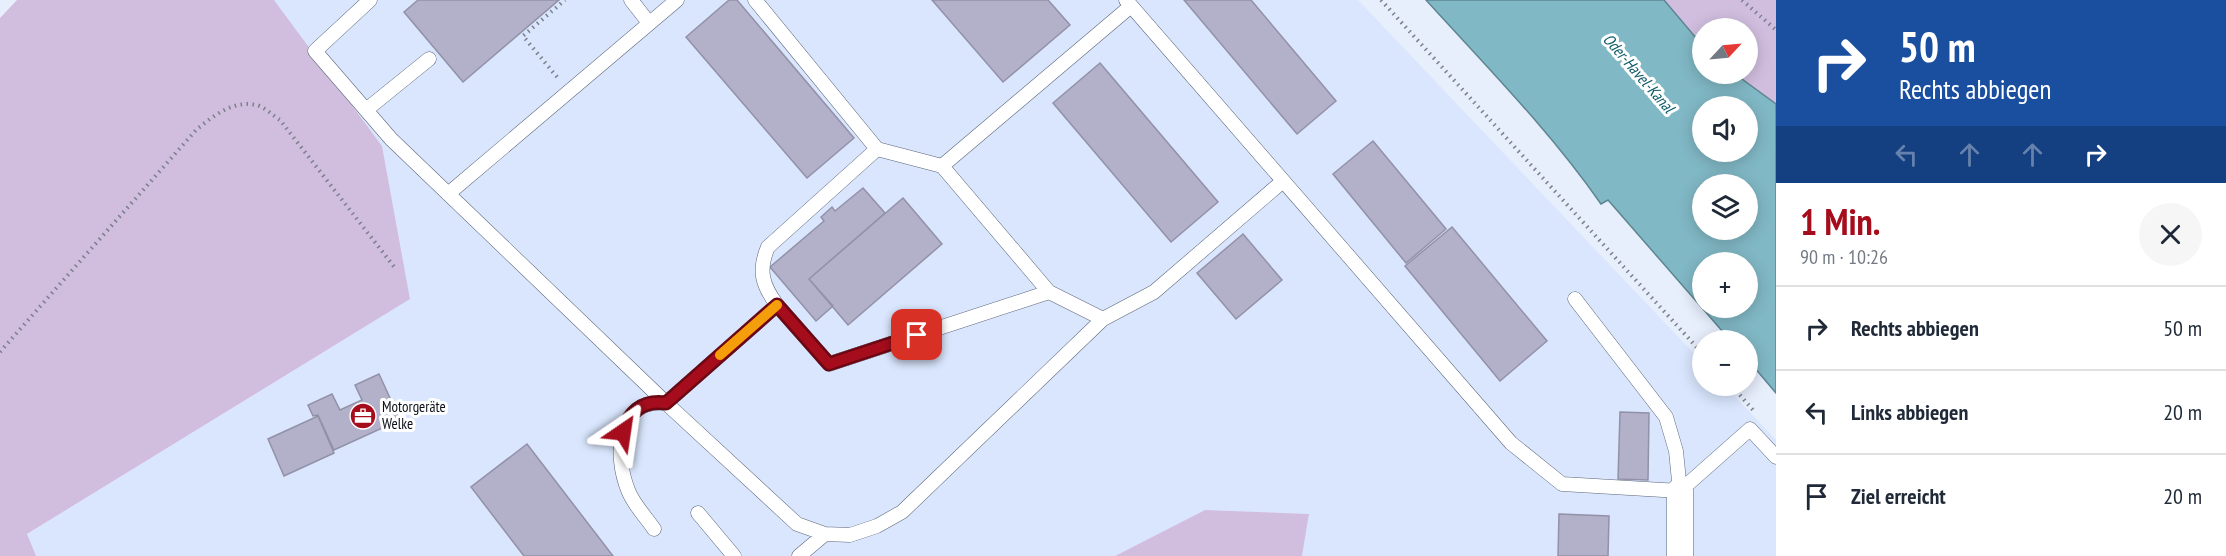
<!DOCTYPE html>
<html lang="de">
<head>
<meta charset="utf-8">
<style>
  body { margin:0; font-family:"PT Sans Narrow",sans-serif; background:#f6f6f7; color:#1f2937; height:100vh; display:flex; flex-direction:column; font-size:22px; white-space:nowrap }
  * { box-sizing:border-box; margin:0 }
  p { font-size:20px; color:#747a83 }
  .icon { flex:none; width:33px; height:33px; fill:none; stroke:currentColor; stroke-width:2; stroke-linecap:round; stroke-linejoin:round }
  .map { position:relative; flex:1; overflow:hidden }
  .side { display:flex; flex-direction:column; background:#fff; width:450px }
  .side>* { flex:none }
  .top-card { background:#1a4fa0; color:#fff; overflow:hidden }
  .needle { width:39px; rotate:64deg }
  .controls { position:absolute; left:1692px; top:18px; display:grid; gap:12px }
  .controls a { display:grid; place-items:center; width:66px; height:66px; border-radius:50%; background:#fff; box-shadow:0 3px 15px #0003; font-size:30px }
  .pin { position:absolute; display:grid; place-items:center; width:51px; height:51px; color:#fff; margin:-26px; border-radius:12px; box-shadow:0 3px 9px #0006 }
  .me { position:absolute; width:66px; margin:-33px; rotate:32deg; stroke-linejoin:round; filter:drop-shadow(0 0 4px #0008) }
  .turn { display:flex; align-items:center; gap:21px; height:126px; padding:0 24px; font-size:27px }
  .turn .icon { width:78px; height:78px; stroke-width:2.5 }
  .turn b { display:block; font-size:42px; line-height:51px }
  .lanes { display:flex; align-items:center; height:57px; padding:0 24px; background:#0003; justify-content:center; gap:30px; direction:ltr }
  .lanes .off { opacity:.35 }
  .round { display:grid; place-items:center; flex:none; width:63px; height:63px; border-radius:32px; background:#f6f6f7 }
  .summary { display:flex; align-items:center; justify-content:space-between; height:102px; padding:0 24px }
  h1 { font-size:36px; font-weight:700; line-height:45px; color:#a50d1d }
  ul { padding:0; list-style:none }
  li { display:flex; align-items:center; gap:18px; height:84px; padding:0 24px; border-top:2px solid #e0e1e3 }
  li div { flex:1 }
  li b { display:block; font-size:22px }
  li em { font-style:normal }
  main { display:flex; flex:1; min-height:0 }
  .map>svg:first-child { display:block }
  .built { fill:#d9e6fd }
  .green { fill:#d1bedf }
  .water { fill:#81b8c5; stroke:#5e8691; stroke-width:1.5; fill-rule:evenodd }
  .building { fill:#b2b1c9; stroke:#9291a8; stroke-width:1.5 }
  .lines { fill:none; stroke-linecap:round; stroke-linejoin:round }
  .service-casing { stroke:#5b6679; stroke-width:15 }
  .minor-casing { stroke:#5b6679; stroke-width:27 }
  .path { stroke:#7b808b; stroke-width:4; stroke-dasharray:1.5 4.5; stroke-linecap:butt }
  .service { stroke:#fff; stroke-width:14 }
  .minor { stroke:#fff; stroke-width:26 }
  .route-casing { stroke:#6b0813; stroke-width:15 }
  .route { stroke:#a50d1d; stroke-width:10 }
  .slow { stroke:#f59e0b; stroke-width:10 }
  .labels { text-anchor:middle; stroke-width:6; stroke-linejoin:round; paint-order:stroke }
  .poi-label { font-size:15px; fill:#0c1018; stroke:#fff; text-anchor:start }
  .water-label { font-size:16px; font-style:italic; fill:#105d6b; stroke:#fff }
</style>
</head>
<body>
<main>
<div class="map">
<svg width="1776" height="556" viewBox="0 0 1776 556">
  <rect width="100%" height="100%" fill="#e7eefc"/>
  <path class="built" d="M274,0H1358L1702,362V386H1725L1776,440V556H1302L1309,514L1205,510L1115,556H36L26,535L410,299L382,146Z"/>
  <path class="green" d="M17,0H274L382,146L410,299L27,534L36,556H0V18Z
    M1664,0H1776V104L1735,74H1748V28H1702V45Z
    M1205,510L1309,514L1302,556H1115Z"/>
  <path class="water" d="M1426,0H1664L1702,45V74H1735L1776,104V393L1748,360V340H1730L1608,200L1601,204C1550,131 1486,66 1426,0ZM1702,106H1748V152H1702ZM1702,184H1748V230H1702ZM1702,262H1748V308H1702Z"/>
  <path class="building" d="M418,0H559L463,82L404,12Z
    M729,0H737L854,138L807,178L686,37Z
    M932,0H1048L1070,25L1003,82Z
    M1184,0H1251L1336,101L1297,134Z
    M1100,63L1218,202L1171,242L1053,103Z
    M1373,141L1446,229L1406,263L1333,174Z
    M863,188L885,213L809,279L833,306L816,321L770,267L824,221L821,217L832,207L835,211Z
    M903,198L942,244L848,325L809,279Z
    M1452,227L1547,341L1500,381L1405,266Z
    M1243,234L1282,280L1236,319L1197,273Z
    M379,374L400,420L334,450L318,415L313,416L308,405L332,394L340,410L362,400L355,385Z
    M1620,412L1649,413L1648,480L1618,479Z
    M318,416L334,453L284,476L268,439Z
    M527,444L613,556H524L471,487Z
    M1559,514L1609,516L1608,556H1558Z"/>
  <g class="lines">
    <defs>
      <path id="service" d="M631,0L649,23
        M755,0L877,149L942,166
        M1126,0L1511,443L1562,484L1680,491L1750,429L1776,457
        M1131,6L942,166L1049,292L1103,319L1154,292L1283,181
        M429,59L366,110L391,139L666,403
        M366,110L315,51L370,0
        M448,194L677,0
        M1049,292L829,364L777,305L666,403L797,524L825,534L850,535L877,526L902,512L1103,319
        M1575,299L1666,417L1676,451L1680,491
        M777,305C762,285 758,270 768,247L877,149
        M698,513L734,556
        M654,529C646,517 633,504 628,490C614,455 616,398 666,403
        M799,556L825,534"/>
      <path id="minor" d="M1680,491V556"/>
    </defs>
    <use href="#service" class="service-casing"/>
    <use href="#minor" class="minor-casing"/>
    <path class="path" d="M1381,0L1702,353
      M1742,0L1776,30
      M557,77L523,36L565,0
      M0,352L196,130C213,116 233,100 256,105C264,106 273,116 280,120L395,268
      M1732,386L1753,410"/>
    <use href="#service" class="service"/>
    <use href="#minor" class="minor"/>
  </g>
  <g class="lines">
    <defs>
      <path id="route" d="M623,432C630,411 643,400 666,403L777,305L829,364L917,335"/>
    </defs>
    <use href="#route" class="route-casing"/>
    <use href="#route" class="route"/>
    <path class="slow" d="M720,355L777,305"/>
  </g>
  <defs>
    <symbol id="office-disc" viewBox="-11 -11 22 22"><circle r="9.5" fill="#a50d1d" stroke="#fff"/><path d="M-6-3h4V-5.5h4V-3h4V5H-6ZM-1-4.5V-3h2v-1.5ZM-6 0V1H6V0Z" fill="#fff"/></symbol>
  </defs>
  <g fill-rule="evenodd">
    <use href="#office-disc" x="348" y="401" width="30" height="30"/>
  </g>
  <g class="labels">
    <g class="poi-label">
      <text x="382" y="412">Motorgeräte<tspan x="382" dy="17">Welke</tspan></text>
    </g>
    <g class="water-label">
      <text transform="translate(1639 73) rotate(49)" y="6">Oder-Havel-Kanal</text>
    </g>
  </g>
</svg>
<div class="controls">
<a><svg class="needle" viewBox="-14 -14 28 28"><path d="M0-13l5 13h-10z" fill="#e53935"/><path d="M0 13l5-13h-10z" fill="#747a83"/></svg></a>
<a><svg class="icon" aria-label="sound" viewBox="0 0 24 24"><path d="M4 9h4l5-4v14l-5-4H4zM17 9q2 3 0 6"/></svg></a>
<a><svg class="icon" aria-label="layers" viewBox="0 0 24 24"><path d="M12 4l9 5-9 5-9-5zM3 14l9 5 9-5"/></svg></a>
<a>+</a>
<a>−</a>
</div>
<div class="pin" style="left:917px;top:335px;background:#d93025"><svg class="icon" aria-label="arrive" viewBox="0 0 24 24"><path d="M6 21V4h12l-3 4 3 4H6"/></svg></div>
<svg class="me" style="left:623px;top:432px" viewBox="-20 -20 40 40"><path d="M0-17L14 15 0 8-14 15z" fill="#a50d1d" stroke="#fff" stroke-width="4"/></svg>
</div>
<section class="side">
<div class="top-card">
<div class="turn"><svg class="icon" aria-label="right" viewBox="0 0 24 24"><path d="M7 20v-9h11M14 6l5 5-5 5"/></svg><div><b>50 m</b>Rechts abbiegen</div></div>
<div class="lanes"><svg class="icon off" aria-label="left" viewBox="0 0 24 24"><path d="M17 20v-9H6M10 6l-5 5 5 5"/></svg><svg class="icon off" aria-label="ahead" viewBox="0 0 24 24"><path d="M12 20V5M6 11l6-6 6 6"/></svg><svg class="icon off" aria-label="ahead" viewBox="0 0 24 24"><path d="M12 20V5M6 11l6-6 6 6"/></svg><svg class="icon" aria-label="right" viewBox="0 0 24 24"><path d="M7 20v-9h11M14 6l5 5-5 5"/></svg></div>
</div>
<div class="summary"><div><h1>1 Min.</h1><p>90 m · 10:26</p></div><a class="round"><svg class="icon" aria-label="close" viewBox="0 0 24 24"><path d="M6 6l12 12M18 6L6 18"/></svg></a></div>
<ul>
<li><svg class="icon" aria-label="right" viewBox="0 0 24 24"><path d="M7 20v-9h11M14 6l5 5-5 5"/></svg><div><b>Rechts abbiegen</b></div><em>50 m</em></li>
<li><svg class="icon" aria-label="left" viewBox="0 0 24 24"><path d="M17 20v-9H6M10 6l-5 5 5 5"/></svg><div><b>Links abbiegen</b></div><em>20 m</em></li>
<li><svg class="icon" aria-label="arrive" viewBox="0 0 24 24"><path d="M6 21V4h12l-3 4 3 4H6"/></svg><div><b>Ziel erreicht</b></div><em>20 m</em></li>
</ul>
</section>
</main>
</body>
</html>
